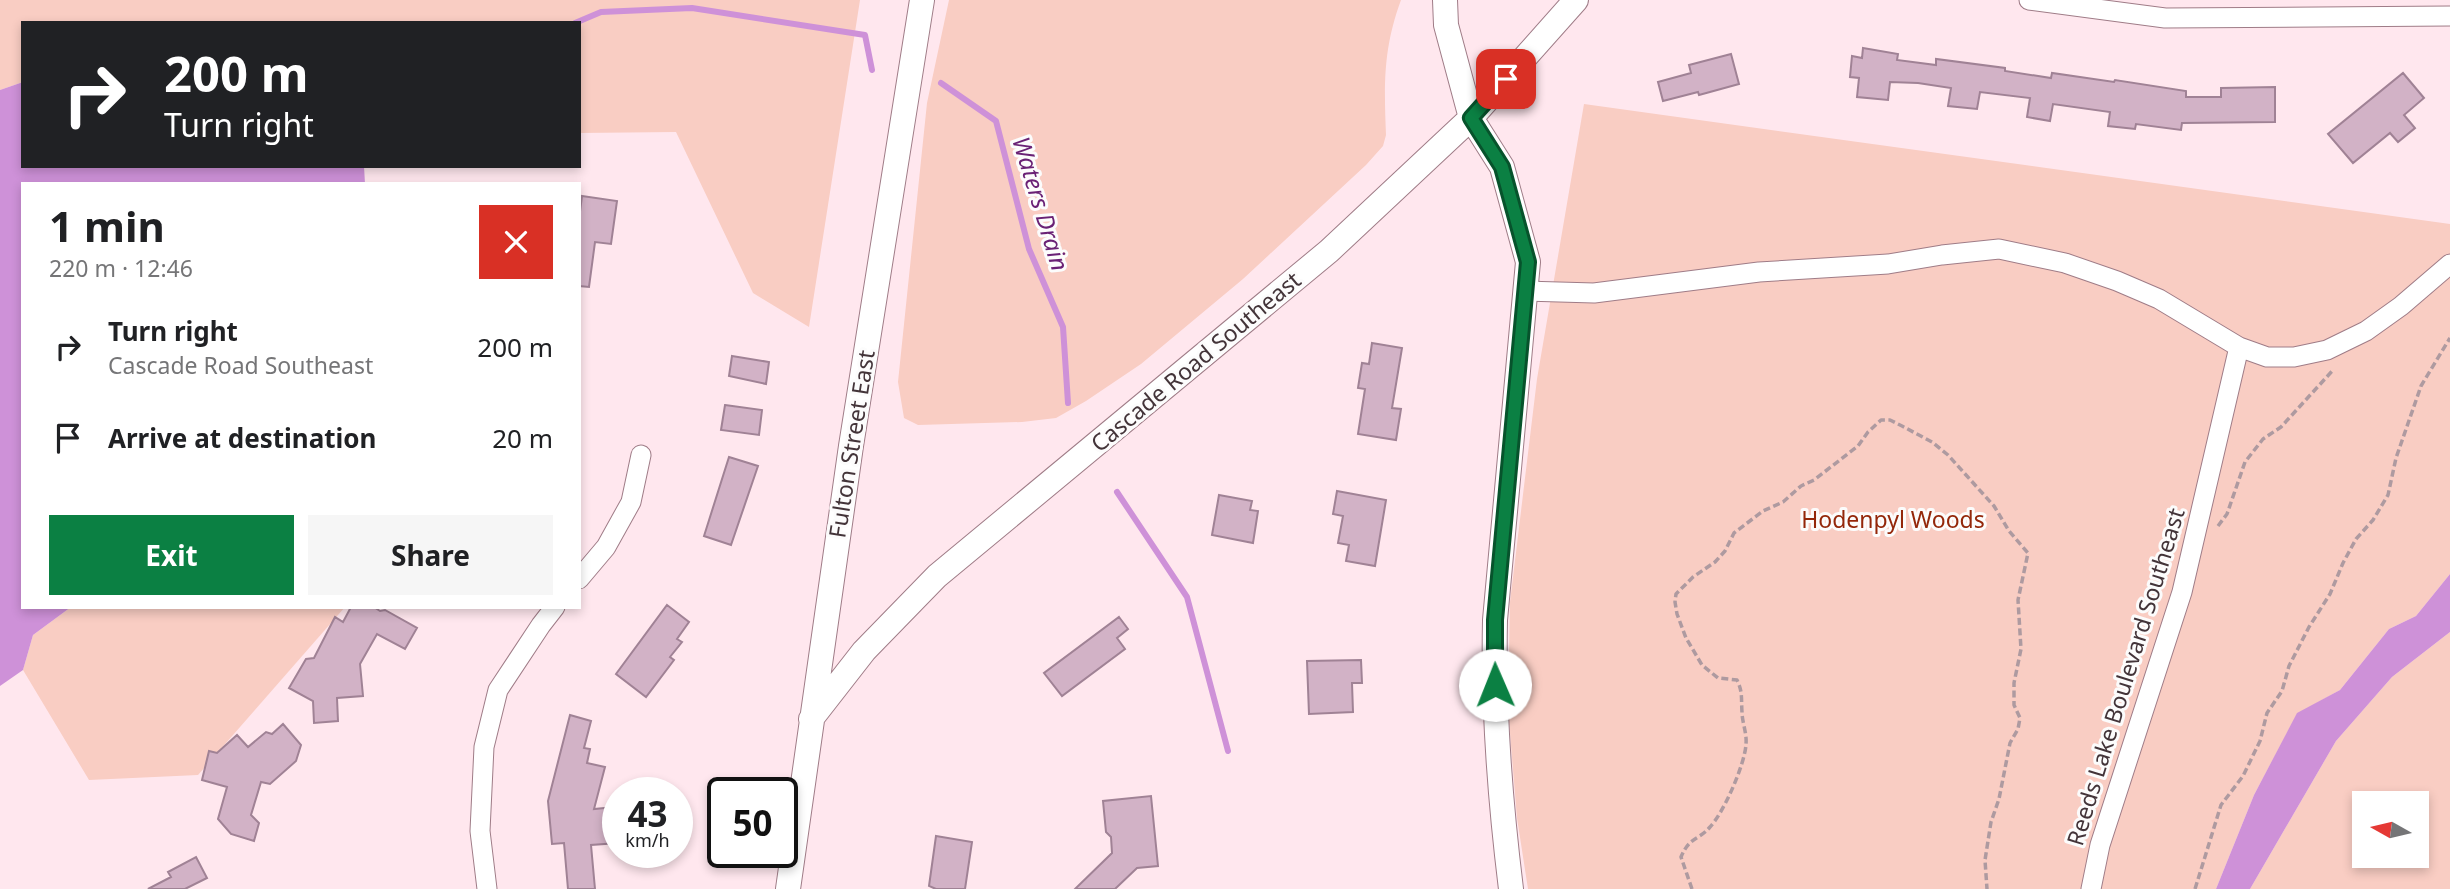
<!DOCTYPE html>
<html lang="en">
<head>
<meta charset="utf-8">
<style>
  body { margin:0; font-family:"Noto Sans",sans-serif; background:#f6f6f6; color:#202124; height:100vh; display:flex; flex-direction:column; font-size:26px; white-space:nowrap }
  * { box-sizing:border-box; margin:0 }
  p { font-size:23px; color:#757577 }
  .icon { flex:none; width:38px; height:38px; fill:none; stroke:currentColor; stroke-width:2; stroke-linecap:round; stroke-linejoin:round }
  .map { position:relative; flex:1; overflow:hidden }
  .side { position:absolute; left:21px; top:182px; width:560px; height:427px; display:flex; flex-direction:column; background:#fff; border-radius:0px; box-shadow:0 4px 10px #0003 }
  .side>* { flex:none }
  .hud { position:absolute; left:21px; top:21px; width:560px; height:147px; border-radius:0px; box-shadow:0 4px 10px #0003; background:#202124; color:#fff; overflow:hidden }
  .needle { width:46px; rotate:278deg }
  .fabs { position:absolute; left:2352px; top:791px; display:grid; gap:14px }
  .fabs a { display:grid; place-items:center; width:77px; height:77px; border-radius:0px; background:#fff; box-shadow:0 4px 10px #0003; font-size:35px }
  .speed { position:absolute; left:602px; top:777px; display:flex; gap:14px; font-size:35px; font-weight:700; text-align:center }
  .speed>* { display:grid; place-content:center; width:91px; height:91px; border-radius:50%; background:#fff; box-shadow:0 4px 10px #0003; line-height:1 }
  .speed small { font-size:18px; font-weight:400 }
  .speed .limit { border:4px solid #111; border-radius:10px; background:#fff; color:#111 }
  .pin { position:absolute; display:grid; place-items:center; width:60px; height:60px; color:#fff; margin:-30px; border-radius:14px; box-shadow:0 4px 10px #0006 }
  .me { position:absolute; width:77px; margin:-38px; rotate:359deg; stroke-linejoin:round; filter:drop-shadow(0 0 5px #0008) }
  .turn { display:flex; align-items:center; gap:24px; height:147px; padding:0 28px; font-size:32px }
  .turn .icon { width:91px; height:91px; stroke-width:2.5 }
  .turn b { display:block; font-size:49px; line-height:60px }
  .round { display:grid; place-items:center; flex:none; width:74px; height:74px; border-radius:0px; background:#f6f6f6 }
  .summary { display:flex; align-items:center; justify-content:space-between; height:119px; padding:0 28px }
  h1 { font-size:42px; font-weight:700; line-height:52px }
  .cta { display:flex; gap:14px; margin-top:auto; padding:14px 28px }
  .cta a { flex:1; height:80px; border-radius:0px; background:#0b8043; color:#fff; font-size:28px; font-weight:700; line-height:80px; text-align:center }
  .cta a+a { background:#f6f6f6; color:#202124 }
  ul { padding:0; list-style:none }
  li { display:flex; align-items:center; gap:21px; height:91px; padding:0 28px }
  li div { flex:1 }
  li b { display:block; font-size:26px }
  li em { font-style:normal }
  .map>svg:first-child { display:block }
  .green { fill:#f9cdc3; fill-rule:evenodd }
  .water { fill:#ce91d8 }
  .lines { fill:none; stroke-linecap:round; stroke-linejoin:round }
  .stream { stroke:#ce91d8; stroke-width:6 }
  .building { fill:#d2b2c6; stroke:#a08295; stroke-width:2 }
  .minor-casing { stroke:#9f7c87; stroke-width:21 }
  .major-casing { stroke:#9f7c87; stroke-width:26 }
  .path { stroke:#ae9aa0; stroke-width:3.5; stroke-dasharray:7 3.5; stroke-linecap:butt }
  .minor { stroke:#fff; stroke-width:19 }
  .major { stroke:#fff; stroke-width:24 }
  .route-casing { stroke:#07532c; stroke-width:18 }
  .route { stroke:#0b8043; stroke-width:12 }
  .labels { text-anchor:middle; stroke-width:6; stroke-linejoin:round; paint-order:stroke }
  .street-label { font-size:23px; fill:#433439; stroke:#fcfcfc }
  .park-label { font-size:23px; fill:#94270a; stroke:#fcfcfc }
  .water-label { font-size:24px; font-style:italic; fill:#6a2175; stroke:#fcfcfc }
</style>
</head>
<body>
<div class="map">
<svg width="2450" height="889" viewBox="0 0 2450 889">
  <rect width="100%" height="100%" fill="#ffe7ee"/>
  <path class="green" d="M0,0H860L809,327L753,293L676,132L579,133V23H23V82L0,90Z
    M949,0H1401C1383,49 1384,84 1386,135L1383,146L1366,165L1243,279L1141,364L1086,401L1056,418L1022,422L918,425L904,418L898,382L927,103Z
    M1584,104L2450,224V574L2416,616L2389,629L2340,690L2297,714L2254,795L2216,889H1528L1517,818L1508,709L1510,602L1537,379Z
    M71,607H345L198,775L89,780L23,670L33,635Z
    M2450,632V889H2250L2336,741L2392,677ZM2364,803H2417V856H2364Z"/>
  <path class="water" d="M23,82V166H364L365,184H23V607H71L33,635L23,670L0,686V90Z
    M2450,574V632L2392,677L2336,741L2250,889H2216L2254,795L2297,713L2340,690L2389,629L2416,616Z"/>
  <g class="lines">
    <path class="stream" d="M575,23L601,12L692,8L865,35L872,70
      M941,83L996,121L1029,249L1063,327L1068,403
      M1117,492L1187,597L1228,751"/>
  </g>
  <path class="building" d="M1863,48L1898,54L1897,60L1936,65V59L2005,68V71L2051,78L2052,73L2114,82L2115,80L2186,91V97H2221V88L2275,87V122L2182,123L2181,130L2136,124L2135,129L2108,126L2110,112L2053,104L2050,121L2027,117L2030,98L1980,92L1977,109L1948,106L1951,88L1918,83L1890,82L1888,100L1857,97L1859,78L1850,77L1852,56L1862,58Z
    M1731,54L1739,84L1699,95L1698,92L1663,101L1658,82L1691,73L1689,65Z
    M2403,73L2424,98L2404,115L2415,128L2398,142L2390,133L2353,163L2328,134Z
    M582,196L617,201L611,244L595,242L589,287L579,286V219Z
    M1372,343L1402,348L1392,408L1401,409L1396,440L1358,434L1365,389L1358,388L1362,363L1369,364Z
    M732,356L769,362L766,384L729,376Z
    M725,405L762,410L759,435L721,430Z
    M729,457L758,466L731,545L704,536Z
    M1337,491L1386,500L1375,566L1346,561L1349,545L1338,543L1343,516L1333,514Z
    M1219,495L1252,501L1250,510L1258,511L1253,543L1212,535Z
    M667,605L689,622L677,639L682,642L670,657L674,660L646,697L616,674Z
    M351,607H374L380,611L385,610L417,628L405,649L377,634L360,664L363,696L337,698L338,721L314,723L313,701L289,688L306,659L314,658L335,617L343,622Z
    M1119,617L1128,629L1117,638L1125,649L1062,696L1044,673Z
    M1361,660L1362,683H1352L1353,712L1309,714L1307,661Z
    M570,715L591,721L584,748L590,749L587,763L605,767L594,809L614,807L618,843L591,845L595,889H568L564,843L552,844L548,801Z
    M283,724L301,745L296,761L270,784L261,782L251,815L259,823L254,841L231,834L218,819L227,787L202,780L209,751L217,753L237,735L248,747L266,732L272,734Z
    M1151,796L1158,866L1137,868L1115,889H1075L1112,853L1111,837L1106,832L1103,801Z
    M936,836L972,842L965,889H936L929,886Z
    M196,857L207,878L185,889H148L171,877L168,872Z"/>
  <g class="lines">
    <defs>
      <path id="minor" d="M2029,0L2165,18L2450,16
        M1524,291L1594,293L1759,272L1888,264L1942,255L1999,249L2065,263L2117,281L2159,299L2239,347L2267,357H2294L2327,350L2366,331L2401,306L2450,264
        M579,579L606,547L631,502L641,455
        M487,889L480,831L484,747L498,690L541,625L555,607
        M2091,889L2100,845L2182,592L2239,347"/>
      <path id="major" d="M1445,0L1446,25L1471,118L1502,167L1528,262L1495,620C1493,710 1500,800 1511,889
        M811,719L864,651L937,576L1329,251L1471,118L1576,0
        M788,889L851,446L922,0"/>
    </defs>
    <use href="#minor" class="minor-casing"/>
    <use href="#major" class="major-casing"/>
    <path class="path" d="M2218,526L2227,514L2245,462L2263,439L2281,427L2334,369
      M1692,889L1681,857C1690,836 1698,841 1710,827C1724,812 1745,764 1746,744C1747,733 1742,722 1742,712C1741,699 1743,692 1737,680L1718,678L1702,665L1686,638L1677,614L1675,602L1676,594L1693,577L1715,562L1725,551L1734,533L1763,511L1783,502L1801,486L1814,480L1858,446L1868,432L1881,420H1890L1902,426L1932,442L1948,455L1994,506L2009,531L2028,553L2018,600L2021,649L2014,683V705L2020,718L2018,729L2010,743L1999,799L1991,822L1985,860L1987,889
      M2195,889L2221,805L2243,776L2260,741L2267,713L2282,691L2289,666L2309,627L2330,594L2343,563L2356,539L2373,520L2388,495L2396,458L2421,386L2450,338"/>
    <use href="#minor" class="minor"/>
    <use href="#major" class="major"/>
  </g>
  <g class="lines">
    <defs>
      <path id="route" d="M1495,685V620L1528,262L1502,167L1471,118L1506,79"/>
    </defs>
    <use href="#route" class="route-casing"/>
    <use href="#route" class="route"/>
  </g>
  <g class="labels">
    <g class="street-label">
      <text transform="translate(1196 362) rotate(-40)" y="8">Cascade Road Southeast</text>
      <text transform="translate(852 444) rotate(-81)" y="8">Fulton Street East</text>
      <text transform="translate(2126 677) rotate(-73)" y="8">Reeds Lake Boulevard Southeast</text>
    </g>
    <g class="park-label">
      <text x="1893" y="528">Hodenpyl Woods</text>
    </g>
    <g class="water-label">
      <text transform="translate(1040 204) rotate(73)" y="8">Waters Drain</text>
    </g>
  </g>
</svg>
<div class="fabs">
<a><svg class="needle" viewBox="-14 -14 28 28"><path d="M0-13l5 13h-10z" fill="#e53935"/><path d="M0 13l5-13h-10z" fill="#757577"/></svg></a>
</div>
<div class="speed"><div>43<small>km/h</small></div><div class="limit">50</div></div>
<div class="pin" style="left:1506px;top:79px;background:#d93025"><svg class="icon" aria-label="arrive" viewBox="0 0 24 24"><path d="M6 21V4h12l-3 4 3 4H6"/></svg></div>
<svg class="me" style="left:1495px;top:685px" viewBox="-20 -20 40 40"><circle r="19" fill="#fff"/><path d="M0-13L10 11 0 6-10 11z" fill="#0b8043"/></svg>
<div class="hud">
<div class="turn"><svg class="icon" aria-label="right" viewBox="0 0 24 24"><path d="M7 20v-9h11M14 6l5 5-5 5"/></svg><div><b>200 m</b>Turn right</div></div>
</div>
<section class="side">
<div class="summary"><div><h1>1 min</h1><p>220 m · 12:46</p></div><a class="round" style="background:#d93025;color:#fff"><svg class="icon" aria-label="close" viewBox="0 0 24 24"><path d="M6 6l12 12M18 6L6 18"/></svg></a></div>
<ul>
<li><svg class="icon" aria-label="right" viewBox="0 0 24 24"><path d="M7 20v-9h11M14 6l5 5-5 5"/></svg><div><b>Turn right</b><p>Cascade Road Southeast</p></div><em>200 m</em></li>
<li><svg class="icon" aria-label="arrive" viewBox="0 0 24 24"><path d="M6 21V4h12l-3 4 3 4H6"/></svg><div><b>Arrive at destination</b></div><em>20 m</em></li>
</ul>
<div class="cta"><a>Exit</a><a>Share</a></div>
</section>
</div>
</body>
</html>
